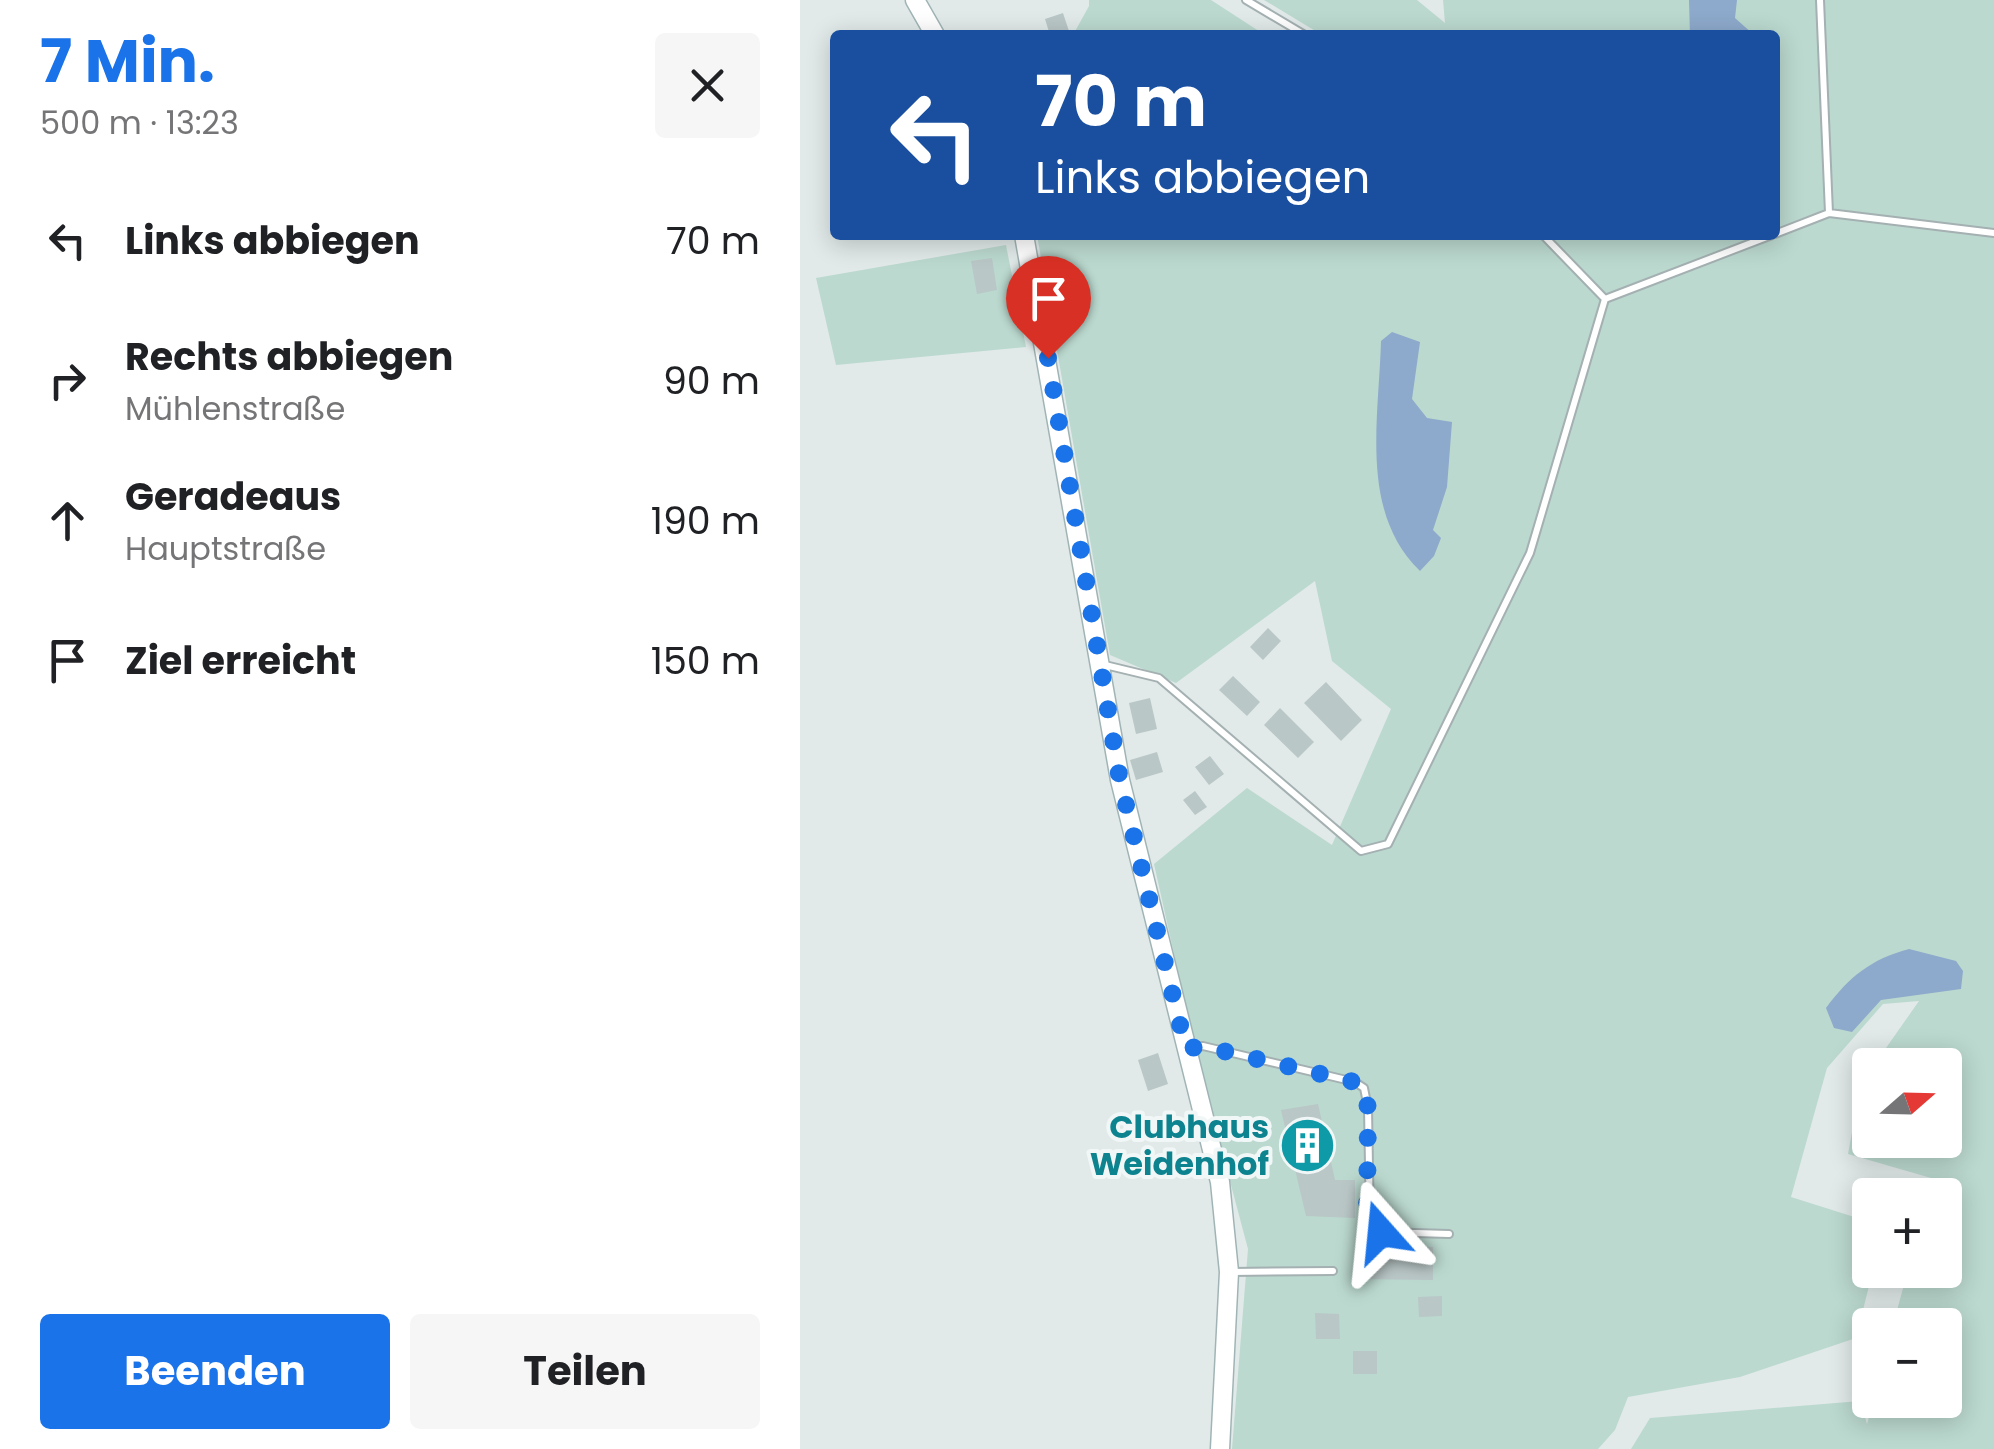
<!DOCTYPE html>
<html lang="de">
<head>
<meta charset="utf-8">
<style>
  body { margin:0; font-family:Poppins,sans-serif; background:#f6f6f6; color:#202124; height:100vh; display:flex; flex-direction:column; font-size:38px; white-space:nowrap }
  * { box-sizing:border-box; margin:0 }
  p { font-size:32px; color:#757577 }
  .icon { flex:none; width:55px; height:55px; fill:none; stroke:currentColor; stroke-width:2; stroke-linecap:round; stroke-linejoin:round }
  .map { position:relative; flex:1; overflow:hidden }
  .panel { display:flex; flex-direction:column; background:#fff; width:800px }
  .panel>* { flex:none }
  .banner { position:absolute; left:30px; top:30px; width:950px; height:210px; border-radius:10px; box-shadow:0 5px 25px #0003; background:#1a4fa0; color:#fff; overflow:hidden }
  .needle { width:65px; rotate:70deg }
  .buttons { position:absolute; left:1052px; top:1048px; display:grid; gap:20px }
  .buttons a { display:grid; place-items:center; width:110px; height:110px; border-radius:10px; background:#fff; box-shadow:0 5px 25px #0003; font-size:50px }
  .pin { position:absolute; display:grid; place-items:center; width:85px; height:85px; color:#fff; margin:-102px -42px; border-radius:50% 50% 50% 0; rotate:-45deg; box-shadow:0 0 10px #0007 }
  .pin .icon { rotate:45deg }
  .me { position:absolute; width:110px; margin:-55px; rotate:342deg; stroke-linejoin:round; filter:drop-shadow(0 0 8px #0008) }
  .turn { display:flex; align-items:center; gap:35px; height:210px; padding:0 40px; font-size:45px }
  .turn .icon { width:130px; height:130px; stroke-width:2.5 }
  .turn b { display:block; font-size:70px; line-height:85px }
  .round { display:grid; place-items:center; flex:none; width:105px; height:105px; border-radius:10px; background:#f6f6f6 }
  .head { display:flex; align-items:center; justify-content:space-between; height:170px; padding:0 40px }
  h1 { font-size:60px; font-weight:700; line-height:75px; color:#1a73e8 }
  .button { display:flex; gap:20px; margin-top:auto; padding:20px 40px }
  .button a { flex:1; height:115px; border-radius:10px; background:#1a73e8; color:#fff; font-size:40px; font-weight:700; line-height:115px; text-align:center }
  .button a+a { background:#f6f6f6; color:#202124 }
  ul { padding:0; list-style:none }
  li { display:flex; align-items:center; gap:30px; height:140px; padding:0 40px }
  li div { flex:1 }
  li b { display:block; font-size:38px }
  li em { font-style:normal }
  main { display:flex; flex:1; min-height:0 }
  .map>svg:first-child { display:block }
  .green { fill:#bbd9cf }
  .water { fill:#8da9cb }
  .building { fill:#b9c7c6 }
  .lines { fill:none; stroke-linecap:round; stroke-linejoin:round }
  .service-casing { stroke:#a4b0b1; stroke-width:10 }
  .secondary-casing { stroke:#a1b4b5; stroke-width:21 }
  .service { stroke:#fff; stroke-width:6 }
  .secondary { stroke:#fff; stroke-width:18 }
  .route { stroke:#1a73e8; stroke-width:18; stroke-dasharray:0 32.4 }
  .labels { text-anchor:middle; stroke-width:8; stroke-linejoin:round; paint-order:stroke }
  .culture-label { font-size:32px; font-weight:bold; fill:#0d838f; stroke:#f1f7f6; text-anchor:end }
</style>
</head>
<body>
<main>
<section class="panel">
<div class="head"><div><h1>7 Min.</h1><p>500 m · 13:23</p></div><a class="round"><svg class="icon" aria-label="close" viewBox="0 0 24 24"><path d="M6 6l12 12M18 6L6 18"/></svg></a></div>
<ul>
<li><svg class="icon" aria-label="left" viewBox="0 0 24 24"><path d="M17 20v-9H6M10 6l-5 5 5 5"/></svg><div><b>Links abbiegen</b></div><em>70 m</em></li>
<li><svg class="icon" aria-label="right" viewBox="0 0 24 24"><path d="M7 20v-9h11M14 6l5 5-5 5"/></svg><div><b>Rechts abbiegen</b><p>Mühlenstraße</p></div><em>90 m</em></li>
<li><svg class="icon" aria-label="ahead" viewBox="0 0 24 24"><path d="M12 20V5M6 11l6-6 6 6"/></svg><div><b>Geradeaus</b><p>Hauptstraße</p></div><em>190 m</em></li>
<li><svg class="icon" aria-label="arrive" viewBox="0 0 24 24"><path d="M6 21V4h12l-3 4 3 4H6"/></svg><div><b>Ziel erreicht</b></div><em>150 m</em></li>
</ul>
<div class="button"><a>Beenden</a><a>Teilen</a></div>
</section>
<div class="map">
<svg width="1194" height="1449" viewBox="0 0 1194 1449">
  <rect width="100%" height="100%" fill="#e1eae9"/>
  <path class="green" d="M289,0H411L465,35H273L289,6Z
    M464,0H617L645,23L643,0H1194V1449H831L850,1418L1060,1401L1067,1424L1074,1400H1145V1325H1093L1108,1270H1145V1195H1128L1131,1178L1048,1154L1061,1084L1070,1071V1140H1145V1065H1074L1119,1001L1083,1004L1027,1068L991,1197L1070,1222V1270H1073L1056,1338L940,1377L828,1397L815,1430L798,1449H432L448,1249L397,1057L354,864L447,788L532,845L591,709L532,661L515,581L376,683L310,655L237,235H975V35H522Z
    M206,245L226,347L36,365L16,278Z"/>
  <path class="water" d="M889,0H937L935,18L954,35H890Z
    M592,332L620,342L612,399L627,418L652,422L647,487L633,530L641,538L634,556L620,571C559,512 579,419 581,341Z
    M1109,949L1156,961L1163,971L1161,989L1081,1000L1052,1032L1034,1028L1026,1008C1049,977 1071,959 1109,949Z"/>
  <path class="building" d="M263,13L270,34L250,35L245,19Z
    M192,258L197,290L177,294L171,261Z
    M468,628L481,641L463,660L450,647Z
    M433,676L460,702L447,716L419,690Z
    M526,682L562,720L541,741L504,703Z
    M350,698L357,729L336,734L329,703Z
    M480,708L514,742L498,758L464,725Z
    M357,752L363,772L336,780L330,760Z
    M410,756L424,774L409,785L395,767Z
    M395,791L407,807L395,815L383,800Z
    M358,1053L368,1084L348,1091L338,1060Z
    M518,1104L535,1180H555V1218L506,1216L481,1110Z
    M555,1246L633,1247V1280L554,1279Z
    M642,1296V1316L619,1317L618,1297Z
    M515,1313L539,1314L540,1339H516Z
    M553,1351H577V1374H553Z"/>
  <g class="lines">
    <defs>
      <path id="service" d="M446,0L505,35
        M1020,0L1029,213
        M975,234L1029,213L1194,233
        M743,235L805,299L972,235
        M305,665L359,678L561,851L588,844L730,553L805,299
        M392,1048L403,1046L555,1082L564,1088L568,1108L570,1224L581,1232L649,1234
        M431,1272L533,1271"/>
      <path id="secondary" d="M115,0L135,35
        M224,235L320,780L420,1182L429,1272L420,1449"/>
    </defs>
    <use href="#service" class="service-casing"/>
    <use href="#secondary" class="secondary-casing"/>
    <use href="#service" class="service"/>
    <use href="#secondary" class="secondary"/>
  </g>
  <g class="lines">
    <path class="route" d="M248,358L320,780L386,1049L402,1046L555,1082L564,1088L568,1108L567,1218L574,1230L581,1232"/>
  </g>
  <defs>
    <symbol id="building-disc" viewBox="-11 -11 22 22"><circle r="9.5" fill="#0f9aa8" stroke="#f1f7f6"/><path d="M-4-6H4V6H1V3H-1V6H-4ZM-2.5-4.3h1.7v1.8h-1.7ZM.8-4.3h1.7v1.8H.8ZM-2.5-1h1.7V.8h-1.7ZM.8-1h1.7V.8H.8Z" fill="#fff"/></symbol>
  </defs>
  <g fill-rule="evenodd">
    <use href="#building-disc" x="476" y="1114" width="63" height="63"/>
  </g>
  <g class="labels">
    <g class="culture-label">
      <text x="469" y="1138">Clubhaus<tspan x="469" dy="37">Weidenhof</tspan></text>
    </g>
  </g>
</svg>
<div class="buttons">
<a><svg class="needle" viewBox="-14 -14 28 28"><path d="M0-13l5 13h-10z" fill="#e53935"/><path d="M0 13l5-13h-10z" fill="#757577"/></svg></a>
<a>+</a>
<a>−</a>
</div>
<div class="pin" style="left:248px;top:358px;background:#d93025"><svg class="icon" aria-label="arrive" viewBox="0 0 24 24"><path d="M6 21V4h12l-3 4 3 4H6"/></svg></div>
<svg class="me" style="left:581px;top:1232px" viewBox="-20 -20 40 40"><path d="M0-17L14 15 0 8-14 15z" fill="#1a73e8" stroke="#fff" stroke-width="4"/></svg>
<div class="banner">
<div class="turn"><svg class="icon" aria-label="left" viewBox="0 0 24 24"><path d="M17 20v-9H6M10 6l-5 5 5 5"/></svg><div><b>70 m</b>Links abbiegen</div></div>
</div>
</div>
</main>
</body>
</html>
